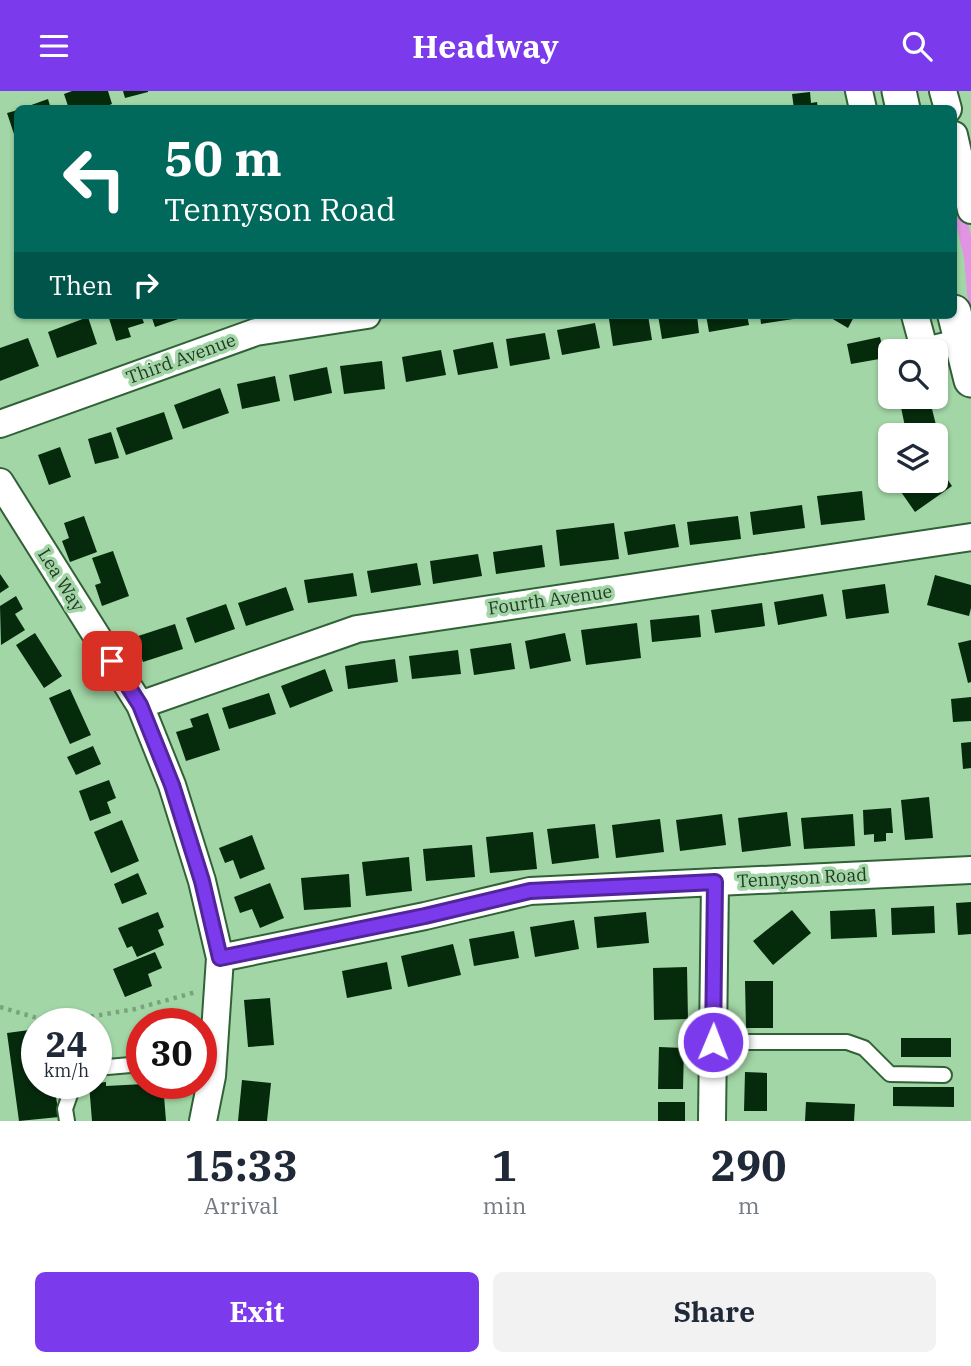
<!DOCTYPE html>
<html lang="en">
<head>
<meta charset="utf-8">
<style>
  body { margin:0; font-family:"IBM Plex Serif",serif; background:#f2f2f3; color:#1f2937; height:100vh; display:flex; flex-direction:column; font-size:26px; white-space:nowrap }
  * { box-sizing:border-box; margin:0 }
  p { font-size:23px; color:#747a83 }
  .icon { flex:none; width:38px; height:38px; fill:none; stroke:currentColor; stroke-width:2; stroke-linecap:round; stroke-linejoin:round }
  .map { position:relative; height:1030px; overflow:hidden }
  .details { display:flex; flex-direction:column; background:#fff; flex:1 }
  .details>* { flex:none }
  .guide { position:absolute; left:14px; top:14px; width:943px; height:214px; border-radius:10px; box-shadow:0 2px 5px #0004; background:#00695c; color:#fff; overflow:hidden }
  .fabs { position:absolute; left:878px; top:248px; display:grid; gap:14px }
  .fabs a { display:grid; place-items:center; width:70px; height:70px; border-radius:10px; background:#fff; box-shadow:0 2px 5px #0004; font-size:35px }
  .speed { position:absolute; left:21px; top:917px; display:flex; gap:14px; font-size:35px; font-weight:700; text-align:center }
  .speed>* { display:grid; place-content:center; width:91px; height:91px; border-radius:50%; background:#fff; box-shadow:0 2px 5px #0004; line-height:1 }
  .speed small { font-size:18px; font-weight:400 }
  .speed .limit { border:10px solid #d22; background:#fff; color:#111 }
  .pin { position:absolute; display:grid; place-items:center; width:60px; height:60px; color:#fff; margin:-30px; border-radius:14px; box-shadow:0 4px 10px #0006 }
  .me { position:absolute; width:77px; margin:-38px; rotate:1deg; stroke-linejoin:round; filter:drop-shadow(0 0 5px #0008) }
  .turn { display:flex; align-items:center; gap:24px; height:147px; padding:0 35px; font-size:32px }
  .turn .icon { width:91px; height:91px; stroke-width:2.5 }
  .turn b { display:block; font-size:49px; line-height:60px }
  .then { display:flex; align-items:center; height:66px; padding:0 35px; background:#0003; gap:14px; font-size:26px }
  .eta { display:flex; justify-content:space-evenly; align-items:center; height:119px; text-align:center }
  .eta b { font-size:42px; font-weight:700; line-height:49px }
  .action { display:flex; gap:14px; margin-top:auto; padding:14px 35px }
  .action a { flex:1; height:80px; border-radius:10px; background:#7c3aed; color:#fff; font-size:28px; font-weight:700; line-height:80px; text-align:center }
  .action a+a { background:#f2f2f3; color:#1f2937 }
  header { display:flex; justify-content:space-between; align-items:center; height:91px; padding:0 35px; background:#7c3aed; color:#fff; font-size:32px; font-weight:700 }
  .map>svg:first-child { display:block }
  .green { fill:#e094e1 }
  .building { fill:#052a0c }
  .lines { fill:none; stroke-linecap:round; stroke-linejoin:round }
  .service-casing { stroke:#316137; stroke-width:18 }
  .minor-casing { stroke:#316137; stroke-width:30 }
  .tertiary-casing { stroke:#316137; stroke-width:37 }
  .path { stroke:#79a37c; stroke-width:4.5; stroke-dasharray:3.5 5; stroke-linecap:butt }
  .service { stroke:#fff; stroke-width:14 }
  .minor { stroke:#fff; stroke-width:26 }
  .tertiary { stroke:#fff; stroke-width:33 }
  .route-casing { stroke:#51269a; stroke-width:18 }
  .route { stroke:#7c3aed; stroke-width:12 }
  .labels { text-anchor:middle; stroke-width:7; stroke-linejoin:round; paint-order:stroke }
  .street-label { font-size:18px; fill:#243926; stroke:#a2d6a6 }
</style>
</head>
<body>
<header><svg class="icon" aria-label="menu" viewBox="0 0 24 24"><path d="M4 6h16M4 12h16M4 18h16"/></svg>Headway<svg class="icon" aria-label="search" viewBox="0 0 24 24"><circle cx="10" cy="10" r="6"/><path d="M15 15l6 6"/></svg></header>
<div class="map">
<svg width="971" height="1030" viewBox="0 0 971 1030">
  <rect width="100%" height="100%" fill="#a2d6a6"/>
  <path class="green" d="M954,78L971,145V233L970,234L964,167L954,124Z"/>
  <path class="building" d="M72,0H108L112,13L99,18H69L64,3Z
    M123,0H148V1L125,7Z
    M810,1L811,12L817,11L818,18H794L792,3Z
    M48,8L51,18H23V17Z
    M18,19V46H15L7,22Z
    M108,224H141L144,232L128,237L131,246L116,250Z
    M151,224H190L155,236Z
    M636,224H648L652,249L613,255L609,228Z
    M658,224H697L699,242L662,248Z
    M706,224H747L749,234L709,241Z
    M760,224H800V227L761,233Z
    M826,224H855L848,237Z
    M88,226L97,253L57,267L48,241Z
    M595,232L600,257L562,264L557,239Z
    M545,242L550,268L510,275L506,248Z
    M880,246L885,267L851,273L847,253Z
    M28,247L39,275L0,290V257Z
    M493,251L498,277L458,284L453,259Z
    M441,259L446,284L406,291L402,266Z
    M382,270L385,298L344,303L340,275Z
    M327,276L332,302L294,310L289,284Z
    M275,285L280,310L242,318L237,293Z
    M220,297L229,322L183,338L174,314Z
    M903,306H929L938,342L926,345H907L899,307Z
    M164,321L173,348L126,364L116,337Z
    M111,341L119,367L95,373L88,348Z
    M60,356L71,386L49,394L38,364Z
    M936,372L952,395L915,421L899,398L910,390H936Z
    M862,400L865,429L821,434L817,405Z
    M802,414L805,437L753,444L750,421Z
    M84,425L97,461L70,471L62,450L69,447L64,432Z
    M738,425L741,448L690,454L687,431Z
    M614,432L619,468L560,475L556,439Z
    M675,433L679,456L628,464L624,441Z
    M542,454L545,476L496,483L493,461Z
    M113,460L129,505L102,515L95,494L101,492L92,467Z
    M478,463L482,485L433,493L430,470Z
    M417,472L421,494L371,502L367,480Z
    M353,482L357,505L308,512L304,489Z
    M0,483L9,496L0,502Z
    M935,484L971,494V517L969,525L927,514Z
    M885,493L889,522L846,528L842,499Z
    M286,496L294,519L246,535L238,512Z
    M823,503L827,525L778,534L774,511Z
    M16,505L23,518L15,523L25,539L1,554L0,515Z
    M762,512L765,535L715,542L711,519Z
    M226,513L235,538L195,552L186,527Z
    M699,524L701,546L652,551L650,529Z
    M637,532L641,567L586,574L581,539Z
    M175,533L183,558L143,571L135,546Z
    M35,542L62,585L44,597L16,554Z
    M565,542L571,570L530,578L525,550Z
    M971,549V591L968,592L958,552Z
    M511,552L515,578L474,584L470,558Z
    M458,559L461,583L412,588L409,565Z
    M395,568L398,591L348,598L345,575Z
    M325,578L333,600L290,617L281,595Z
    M70,598L91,644L70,653L49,607Z
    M269,602L276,623L229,638L222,617Z
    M971,606V630L953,631L951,608Z
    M208,622L220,659L186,670L176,641L193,636L190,628Z
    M971,651V677L963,678L961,652Z
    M93,655L101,673L76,684L67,666Z
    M109,689L116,707L107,711L111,722L90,730L79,700Z
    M929,706L933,747L905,749L901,709Z
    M891,717L893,742H886V750L874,751V743L864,744L863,719Z
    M787,721L791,755L742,761L738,727Z
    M722,723L726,754L680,760L676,729Z
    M853,723L855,755L804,758L801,727Z
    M660,728L664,761L616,767L612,734Z
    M122,729L139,770L111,782L94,741Z
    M595,733L599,767L552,773L547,738Z
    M533,741L537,778L490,782L486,746Z
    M252,744L265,778L240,788L233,769L225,772L219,757Z
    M472,754L475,786L426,790L423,758Z
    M409,766L412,800L366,805L362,771Z
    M138,782L147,803L122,813L114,793Z
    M349,783L351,816L304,819L301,787Z
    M270,792L284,827L260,837L252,818L240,822L234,806Z
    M971,811V843L958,844L956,812Z
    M934,815L935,842L892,844L891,817Z
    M875,818L877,846L831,848L830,820Z
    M792,819L811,842L773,874L753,850Z
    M158,821L164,836L158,839L164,854L137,866L132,855L127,857L118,837Z
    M646,821L649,852L597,857L594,826Z
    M574,829L579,858L535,866L530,836Z
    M514,840L519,867L474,875L469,848Z
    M453,853L461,884L408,896L401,865Z
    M155,861L162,877L148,883L152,895L125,906L113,878Z
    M387,871L392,898L347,907L342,880Z
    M687,876L688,928L654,929L653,877Z
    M745,890H773V937H746Z
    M270,907L274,954L248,956L244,909Z
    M37,938V992H54L59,1026L19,1030L7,942Z
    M901,947H951V966H901Z
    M659,956L684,957L683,998H658Z
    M745,981L767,982V1020H744Z
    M242,989L271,992L267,1030H238Z
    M106,991V995L163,992L166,1030H92L89,993Z
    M893,996H954V1016L893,1015Z
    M658,1011H685V1030H658Z
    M806,1011L855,1013L854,1030H805Z"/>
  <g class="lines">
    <defs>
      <path id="service" d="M923,254L963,245
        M713,951H847L864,957L890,983L944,984
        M96,977L142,973
        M67,1030L65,1018L74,992"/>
      <path id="minor" d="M859,0L863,18
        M943,0L948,18
        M954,44L971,119
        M915,224L925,261
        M0,333L256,241L367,224
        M0,391L140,614L172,694L202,790L220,867L212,985L203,1030
        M140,614L357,538L971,446
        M220,867L425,825L530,800L971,779
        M712,1030L715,791"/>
      <path id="tertiary" d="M899,0L903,18
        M954,221L971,289"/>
    </defs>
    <use href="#service" class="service-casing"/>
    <use href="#minor" class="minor-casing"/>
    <use href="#tertiary" class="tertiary-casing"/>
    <path class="path" d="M0,916L54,932L135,918L196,901"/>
    <use href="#service" class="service"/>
    <use href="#minor" class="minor"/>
    <use href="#tertiary" class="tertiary"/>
  </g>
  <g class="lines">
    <defs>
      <path id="route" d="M112,570L140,614L172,694L202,790L220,867L425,825L530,800L715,791L713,951"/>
    </defs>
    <use href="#route" class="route-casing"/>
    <use href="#route" class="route"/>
  </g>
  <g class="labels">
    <g class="street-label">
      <text transform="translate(181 268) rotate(-20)" y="6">Third Avenue</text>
      <text transform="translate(61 489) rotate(58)" y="6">Lea Way</text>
      <text transform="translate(550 509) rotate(-8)" y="6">Fourth Avenue</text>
      <text transform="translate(802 787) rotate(-3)" y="6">Tennyson Road</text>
    </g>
  </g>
</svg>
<div class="fabs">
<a><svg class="icon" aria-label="search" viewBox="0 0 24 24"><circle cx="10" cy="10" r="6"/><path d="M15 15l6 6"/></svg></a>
<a><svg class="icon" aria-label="layers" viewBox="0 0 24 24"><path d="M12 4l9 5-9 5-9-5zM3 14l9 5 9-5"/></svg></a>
</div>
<div class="speed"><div>24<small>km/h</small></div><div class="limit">30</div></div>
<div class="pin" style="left:112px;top:570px;background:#d93025"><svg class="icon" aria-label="arrive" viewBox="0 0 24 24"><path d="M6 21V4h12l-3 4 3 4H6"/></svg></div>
<svg class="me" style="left:713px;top:951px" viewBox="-20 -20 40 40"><circle r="17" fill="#7c3aed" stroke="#fff" stroke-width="3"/><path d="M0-11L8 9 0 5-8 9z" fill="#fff"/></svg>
<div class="guide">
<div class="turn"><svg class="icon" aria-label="left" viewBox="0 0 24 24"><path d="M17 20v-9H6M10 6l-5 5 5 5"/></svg><div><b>50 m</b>Tennyson Road</div></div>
<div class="then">Then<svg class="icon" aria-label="right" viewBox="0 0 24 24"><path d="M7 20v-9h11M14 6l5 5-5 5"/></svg></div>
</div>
</div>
<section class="details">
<div class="eta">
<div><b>15:33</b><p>Arrival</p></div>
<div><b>1</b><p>min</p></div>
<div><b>290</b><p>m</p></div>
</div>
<div class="action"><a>Exit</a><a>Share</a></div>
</section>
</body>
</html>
